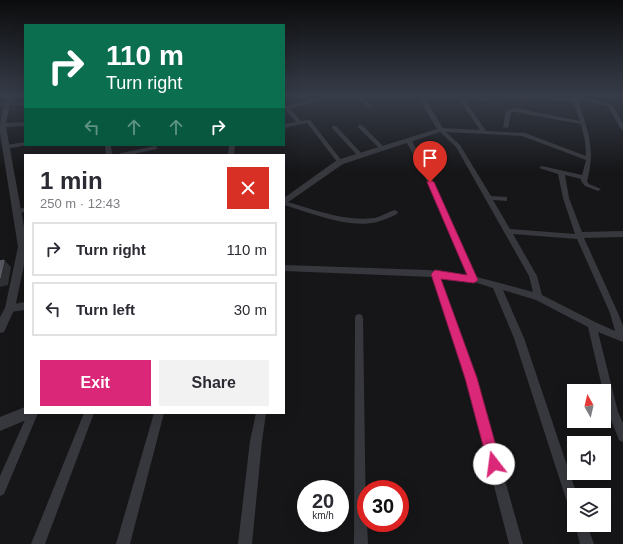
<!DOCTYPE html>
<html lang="en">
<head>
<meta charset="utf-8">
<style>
  body { margin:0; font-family:Helvetica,sans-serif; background:#f2f2f3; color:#2b2b33; height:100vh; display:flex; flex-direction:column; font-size:15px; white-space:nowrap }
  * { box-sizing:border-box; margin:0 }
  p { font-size:13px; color:#7c7c81 }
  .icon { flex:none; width:22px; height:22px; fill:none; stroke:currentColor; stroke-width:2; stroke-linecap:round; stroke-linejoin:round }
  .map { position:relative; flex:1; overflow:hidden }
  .details { position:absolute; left:24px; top:154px; width:261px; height:260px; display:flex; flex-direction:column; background:#fff; border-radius:0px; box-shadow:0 4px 16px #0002 }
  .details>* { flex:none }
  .hud { position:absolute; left:24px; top:24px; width:261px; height:122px; border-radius:0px; box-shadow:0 4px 16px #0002; background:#0b6e4f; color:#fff; overflow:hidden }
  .needle { width:26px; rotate:352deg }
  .buttons { position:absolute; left:567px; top:384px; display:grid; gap:8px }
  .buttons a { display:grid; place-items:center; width:44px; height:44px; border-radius:0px; background:#fff; box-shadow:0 4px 16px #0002; font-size:20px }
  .speed { position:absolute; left:297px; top:480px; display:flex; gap:8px; font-size:20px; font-weight:700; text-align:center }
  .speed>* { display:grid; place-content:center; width:52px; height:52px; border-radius:50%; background:#fff; box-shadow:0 4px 16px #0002; line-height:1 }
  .speed small { font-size:10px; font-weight:400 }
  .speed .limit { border:6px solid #d22; background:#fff; color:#111 }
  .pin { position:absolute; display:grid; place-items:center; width:34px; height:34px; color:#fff; margin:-41px -17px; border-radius:50% 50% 50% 0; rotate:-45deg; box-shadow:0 0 4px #0007 }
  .pin .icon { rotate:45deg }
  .me { position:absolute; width:44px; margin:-22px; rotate:345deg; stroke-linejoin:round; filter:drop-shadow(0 0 3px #0008) }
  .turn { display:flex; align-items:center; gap:14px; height:84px; padding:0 16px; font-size:18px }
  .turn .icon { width:52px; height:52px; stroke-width:2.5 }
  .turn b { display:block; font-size:28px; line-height:34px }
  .lanes { display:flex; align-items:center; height:38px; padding:0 16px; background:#0003; justify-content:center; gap:20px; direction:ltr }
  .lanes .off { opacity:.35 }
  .round { display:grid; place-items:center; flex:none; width:42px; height:42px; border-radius:0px; background:#f2f2f3 }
  .overview { display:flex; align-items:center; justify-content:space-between; height:68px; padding:0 16px }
  h1 { font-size:24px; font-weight:700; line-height:30px }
  .cta { display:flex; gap:8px; margin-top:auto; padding:8px 16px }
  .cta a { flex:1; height:46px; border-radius:0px; background:#db2777; color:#fff; font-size:16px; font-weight:700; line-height:46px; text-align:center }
  .cta a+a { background:#f2f2f3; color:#2b2b33 }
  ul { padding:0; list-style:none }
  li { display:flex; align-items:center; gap:12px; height:54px; margin:0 8px 6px; padding:0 8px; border:2px solid #e1e1e2; border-radius:0px }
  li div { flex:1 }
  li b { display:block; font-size:15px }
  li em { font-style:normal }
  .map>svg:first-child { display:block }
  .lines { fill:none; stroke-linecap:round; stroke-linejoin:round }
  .minor { fill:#37383d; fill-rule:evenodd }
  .tertiary { fill:#37383d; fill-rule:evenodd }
  .shaded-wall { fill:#2f3033 }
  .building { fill:#525359; stroke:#5f6168 }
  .route { fill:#db2777; stroke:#8e194d }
</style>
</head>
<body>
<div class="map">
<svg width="623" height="544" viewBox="0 0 623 544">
  <rect width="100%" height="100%" fill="#161618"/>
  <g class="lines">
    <path class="minor" d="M355,95H360L373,107L369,108Z
      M496,95H519L574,99L576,98V95H580L581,97L612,104L623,123V130L620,128L608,106L580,100L578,101C588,130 596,150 587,181L589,184L601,189L598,191L585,186L581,181V179L565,175L569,198L582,232L623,231V237L584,238L618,313L623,326V342L598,332L618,412L623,423V442L619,440L608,412L604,391H603L588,327L536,300L503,290L524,338L577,495H574V511L570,509L568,505L514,338L493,288L474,282L440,278L476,378L523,544H509L466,378L432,277L284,271V265L428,270L468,275L424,175L406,141L409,139L412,141L430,175L477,277L533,292L529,276L456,147L438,130L441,128L480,130L461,102L469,98L497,100H499V102L470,100L466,102L486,131L525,133L586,156L585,141L581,124L515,112H511L508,128L503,127L506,111L515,108L580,121L573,102L498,96ZM446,132L522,136L586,160L582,175L542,166L539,168L558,174L563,198L575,234L510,229L493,200L507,201V197L491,196L460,145ZM513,234L577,239L610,313L615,331L595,322L542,295L537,276Z
      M0,103H25V105H0Z
      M285,107H289L301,121L310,120L342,161V163H338L307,123L284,128V124L296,122L285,109Z
      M358,125H362L384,147V149H380L358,127Z
      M332,126H336L362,154V156H358L332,128Z
      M25,142V145H27L6,149L3,147L6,145Z
      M105,145H111L112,155H106Z
      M229,145H235L234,155H228Z
      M155,146L157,147V149L129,155H118L121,153Z
      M284,201C313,209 344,222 375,218C382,216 388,212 395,210L398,212L397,214C391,217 384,220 377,222C349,229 311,213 284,205Z
      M25,208V212L17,213L14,211L15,209Z
      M25,302V310L10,312L7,311L6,308L7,305Z
      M359,314L362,315L363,318L366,523H367L368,544H354L355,318L356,315Z
      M28,413H38L4,494L0,496V476Z
      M84,413H94L45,544H31Z
      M154,413H164L130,544H116Z
      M256,413H266L262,441L252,544H238L250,441Z
      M575,525H587L594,544H580Z"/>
    <path class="tertiary" d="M10,95H16L10,104L6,123L25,122V126L6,127L25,232V260L15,308L4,332L0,333V317L5,308L18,247L0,133C0,119 2,107 10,95Z
      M330,95H341L284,110V106Z
      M417,95H423L444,130L443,131L343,164L284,205V198L337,160L437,129Z
      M25,407V413H33L31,418L0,431V417Z"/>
  </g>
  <path class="shaded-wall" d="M4,260L11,267L8,285L0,287V278Z"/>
  <path class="building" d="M4,260L0,278V261Z"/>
  <linearGradient id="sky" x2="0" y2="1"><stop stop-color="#0c0c0d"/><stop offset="0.56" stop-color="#363c48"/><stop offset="1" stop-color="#363c48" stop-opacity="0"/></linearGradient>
  <rect width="623" height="171" fill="url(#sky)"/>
  <path class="route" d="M430,180L434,182L478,280L474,283L441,279L477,378L501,464L499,468L494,470L490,468L488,464L465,378L431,274L435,270L467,275L427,182Z"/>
</svg>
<div class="buttons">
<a><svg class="needle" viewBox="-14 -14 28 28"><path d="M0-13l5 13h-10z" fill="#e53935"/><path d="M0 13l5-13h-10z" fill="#7c7c81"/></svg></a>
<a><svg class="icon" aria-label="sound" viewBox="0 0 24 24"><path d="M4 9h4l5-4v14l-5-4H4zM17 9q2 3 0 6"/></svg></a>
<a><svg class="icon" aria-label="layers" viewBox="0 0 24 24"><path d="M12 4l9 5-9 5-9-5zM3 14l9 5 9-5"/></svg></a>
</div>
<div class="speed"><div>20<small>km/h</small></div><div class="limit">30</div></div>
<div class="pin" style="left:430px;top:182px;background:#d93025"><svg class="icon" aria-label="arrive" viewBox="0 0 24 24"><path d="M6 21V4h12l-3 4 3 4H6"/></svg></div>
<svg class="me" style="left:494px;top:464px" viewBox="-20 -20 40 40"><circle r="19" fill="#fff"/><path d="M0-13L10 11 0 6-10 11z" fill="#db2777"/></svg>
<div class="hud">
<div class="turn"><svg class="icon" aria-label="right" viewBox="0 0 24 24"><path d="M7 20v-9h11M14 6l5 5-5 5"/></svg><div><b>110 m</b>Turn right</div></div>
<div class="lanes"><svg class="icon off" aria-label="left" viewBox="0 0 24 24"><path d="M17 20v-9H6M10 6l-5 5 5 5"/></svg><svg class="icon off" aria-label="ahead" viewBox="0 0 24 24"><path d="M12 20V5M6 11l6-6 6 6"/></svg><svg class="icon off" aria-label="ahead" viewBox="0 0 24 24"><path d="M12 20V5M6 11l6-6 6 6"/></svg><svg class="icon" aria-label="right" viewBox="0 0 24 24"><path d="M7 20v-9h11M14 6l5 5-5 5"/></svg></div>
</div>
<section class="details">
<div class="overview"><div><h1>1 min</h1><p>250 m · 12:43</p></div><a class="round" style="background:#d93025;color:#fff"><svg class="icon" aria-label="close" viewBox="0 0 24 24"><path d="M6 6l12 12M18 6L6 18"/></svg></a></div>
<ul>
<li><svg class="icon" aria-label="right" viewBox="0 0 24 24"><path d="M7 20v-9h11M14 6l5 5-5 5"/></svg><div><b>Turn right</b></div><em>110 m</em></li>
<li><svg class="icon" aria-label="left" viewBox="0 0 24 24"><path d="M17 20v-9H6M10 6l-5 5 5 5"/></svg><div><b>Turn left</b></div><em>30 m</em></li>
</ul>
<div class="cta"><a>Exit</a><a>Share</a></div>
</section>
</div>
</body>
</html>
